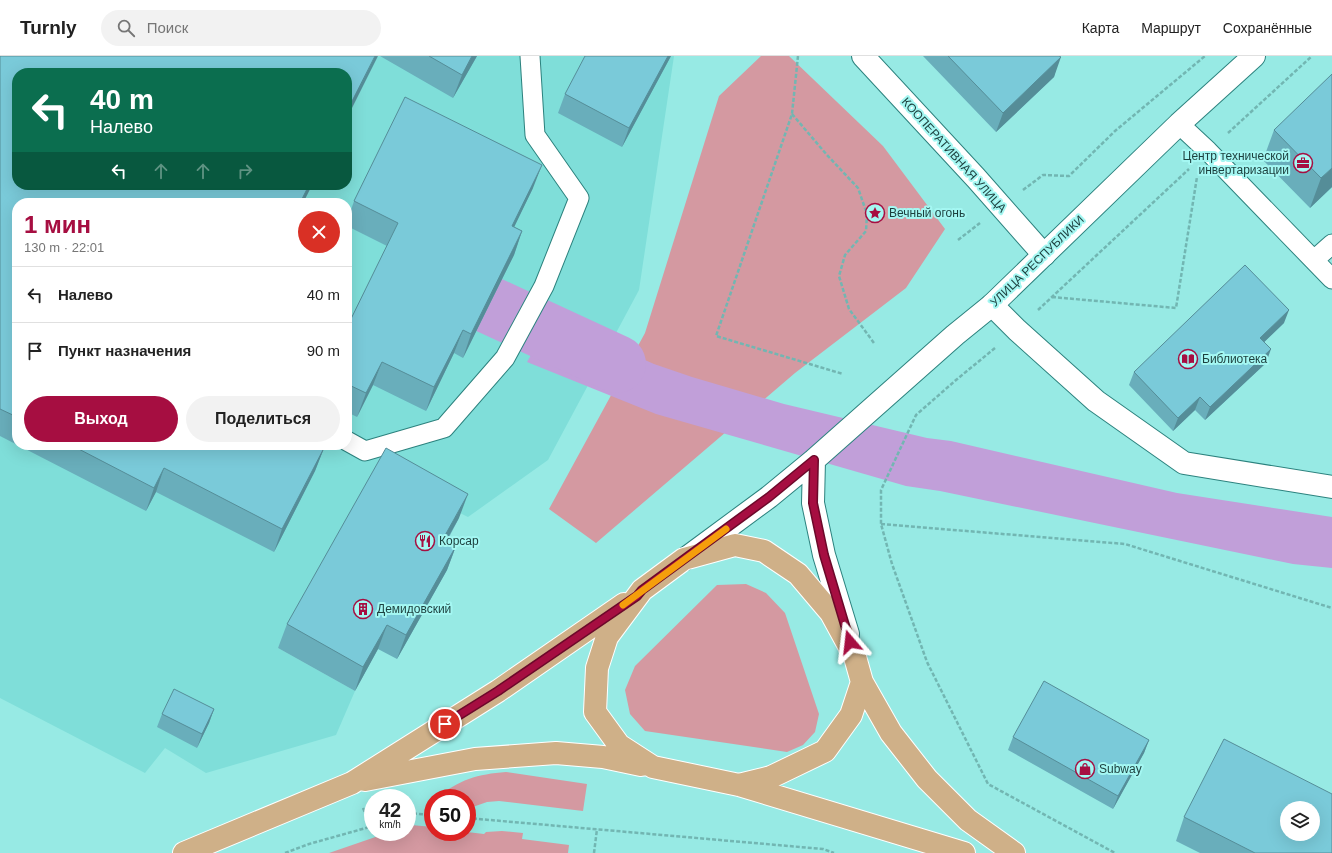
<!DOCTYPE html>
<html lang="ru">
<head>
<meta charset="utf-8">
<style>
  body { margin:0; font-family:Helvetica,sans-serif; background:#f2f2f2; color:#222; height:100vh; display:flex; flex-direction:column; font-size:15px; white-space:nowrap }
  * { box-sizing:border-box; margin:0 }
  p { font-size:13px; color:#767676 }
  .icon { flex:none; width:22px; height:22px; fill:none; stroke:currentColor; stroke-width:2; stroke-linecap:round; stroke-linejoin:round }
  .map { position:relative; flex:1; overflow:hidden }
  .side { position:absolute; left:12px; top:142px; width:340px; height:252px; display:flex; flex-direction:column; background:#fff; border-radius:16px; box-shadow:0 4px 16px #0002 }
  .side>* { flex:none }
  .banner { position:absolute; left:12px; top:12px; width:340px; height:122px; border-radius:16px; box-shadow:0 4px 16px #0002; background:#0b6e4f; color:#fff; overflow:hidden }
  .buttons { position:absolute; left:1280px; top:745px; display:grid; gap:8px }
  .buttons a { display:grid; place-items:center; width:40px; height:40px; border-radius:50%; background:#fff; box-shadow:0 4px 16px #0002; font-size:20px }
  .speed { position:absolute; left:364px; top:733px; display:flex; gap:8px; font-size:20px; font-weight:700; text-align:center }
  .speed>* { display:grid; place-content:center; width:52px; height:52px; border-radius:50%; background:#fff; box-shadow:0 4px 16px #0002; line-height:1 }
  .speed small { font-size:10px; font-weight:400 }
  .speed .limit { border:6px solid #d22; background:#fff; color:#111 }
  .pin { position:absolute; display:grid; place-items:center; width:34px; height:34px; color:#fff; margin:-17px; border:2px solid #fff; border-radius:50%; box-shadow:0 1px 4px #0007 }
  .me { position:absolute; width:44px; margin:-22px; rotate:343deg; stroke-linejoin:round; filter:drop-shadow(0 0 3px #0008) }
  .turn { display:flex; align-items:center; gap:14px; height:84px; padding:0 12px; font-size:18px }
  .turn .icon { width:52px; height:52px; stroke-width:2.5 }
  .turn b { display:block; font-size:28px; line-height:34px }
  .lanes { display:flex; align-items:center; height:38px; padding:0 12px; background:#0003; justify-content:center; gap:20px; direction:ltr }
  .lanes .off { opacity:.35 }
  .round { display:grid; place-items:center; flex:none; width:42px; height:42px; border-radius:21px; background:#f2f2f2 }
  .headline { display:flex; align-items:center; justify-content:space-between; height:68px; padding:0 12px }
  h1 { font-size:24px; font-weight:700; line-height:30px; color:#a60e41 }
  .primary-button { display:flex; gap:8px; margin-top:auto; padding:8px 12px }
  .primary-button a { flex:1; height:46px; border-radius:24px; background:#a60e41; color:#fff; font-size:16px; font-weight:700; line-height:46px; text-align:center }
  .primary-button a+a { background:#f2f2f2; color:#222 }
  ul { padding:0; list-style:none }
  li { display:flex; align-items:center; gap:12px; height:56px; padding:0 12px; border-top:1px solid #e0e0e0 }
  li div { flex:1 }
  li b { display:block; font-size:15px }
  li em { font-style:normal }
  header { display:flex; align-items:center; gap:24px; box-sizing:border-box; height:56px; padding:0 20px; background:#fff; border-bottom:1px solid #e0e0e0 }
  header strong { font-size:19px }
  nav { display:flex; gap:22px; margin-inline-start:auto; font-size:14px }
  .search { width:280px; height:36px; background:#f2f2f2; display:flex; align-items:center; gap:10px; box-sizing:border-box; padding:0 14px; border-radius:22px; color:#767676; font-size:15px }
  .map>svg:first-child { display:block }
  .built { fill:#7fded9; fill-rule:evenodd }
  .green { fill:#d499a1 }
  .water { fill:#c19fd9 }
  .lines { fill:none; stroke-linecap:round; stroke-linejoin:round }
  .river { stroke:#c19fd9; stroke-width:58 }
  .lane-casing { stroke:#2c827e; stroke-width:21 }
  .street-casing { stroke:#2c827e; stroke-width:24 }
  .secondary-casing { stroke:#2c827e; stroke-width:24 }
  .primary-casing { stroke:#fff; stroke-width:24 }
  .path { stroke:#72b6b2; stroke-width:2.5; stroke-dasharray:4 2; stroke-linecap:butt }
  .lane { stroke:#fff; stroke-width:19 }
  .street { stroke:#fff; stroke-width:22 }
  .secondary { stroke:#fff; stroke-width:22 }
  .primary { stroke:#cfb088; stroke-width:22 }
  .wall { fill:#69aebb }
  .shaded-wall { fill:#558d98 }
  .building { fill:#7acad9; stroke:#558d98; fill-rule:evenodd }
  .route-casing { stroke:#6c092a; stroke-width:10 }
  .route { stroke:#a60e41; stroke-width:7 }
  .slow { stroke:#f59e0b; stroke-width:7 }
  .labels { text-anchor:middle; stroke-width:4; stroke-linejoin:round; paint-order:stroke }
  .street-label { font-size:12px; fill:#1c3f3d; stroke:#a4f7f2 }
  .poi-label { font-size:12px; fill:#1c3f3d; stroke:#a4f7f2; text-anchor:start }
</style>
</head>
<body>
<header>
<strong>Turnly</strong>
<div class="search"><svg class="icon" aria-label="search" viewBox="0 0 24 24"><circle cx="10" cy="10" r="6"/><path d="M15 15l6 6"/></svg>Поиск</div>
<nav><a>Карта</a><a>Маршрут</a><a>Сохранённые</a></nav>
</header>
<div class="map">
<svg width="1332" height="797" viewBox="0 0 1332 797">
  <rect width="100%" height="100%" fill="#97eae4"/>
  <path class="built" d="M0,0H674L639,234L548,404L468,461L377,416L278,592L355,635L336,679L206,717L165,692L145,717L0,642ZM17,17H347V129H17ZM17,147H347V389H17Z"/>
  <path class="green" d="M761,0H789L883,90L945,173L906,232L795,317L596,487L549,453L645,277L719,40Z
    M746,528L766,537L785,557L819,658L815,676L803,689L787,696L645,675L630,658L625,634L635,610L717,529Z
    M506,716L587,728L583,755L499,745L487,746L467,753V742H437C458,724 478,718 506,716Z
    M411,769L433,771V776H467L484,778L486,776L502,775L523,777L522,783L569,789L568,797H329L390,776H407V770Z"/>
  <path class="water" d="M552,263L654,308L692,321L784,348L927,382L951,385L1177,437L1332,461V512L1293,508L940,435L906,430L656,358L527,306Z"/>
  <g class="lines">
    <path class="river" d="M489,249L617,308"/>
    <defs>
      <path id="lane" d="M1179,68L1208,95L1332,223
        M1314,204L1332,188
        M347,385L365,395L444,372L505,302L544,230L579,142L535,79L530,0"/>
      <path id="street" d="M863,0L976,122L1044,199
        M992,249L1017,274L1096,345L1184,407L1332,431"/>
      <path id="secondary" d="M814,404L813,447L824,499L848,578
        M685,503L769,441L814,404L955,279L992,249L1179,68L1254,0"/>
      <path id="primary" d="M862,626L891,677L927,723L968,764L1014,797
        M365,724L475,703L556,697L603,701L641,709
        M739,729L771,721L825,695L851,659L862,626L855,601L831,557L798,518L764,495L735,489L684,503L642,534L607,581L597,612L595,656L619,689L653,711L739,729L964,797
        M184,797L352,727L498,635L624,548"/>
    </defs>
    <use href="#lane" class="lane-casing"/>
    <use href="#street" class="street-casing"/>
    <use href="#secondary" class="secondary-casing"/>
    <use href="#primary" class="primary-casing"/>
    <path class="path" d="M798,0L792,58L716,280L843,318
      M792,58L827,99L858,132L867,158L866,175L845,199L839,220L849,253L874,287
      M1228,77L1312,0
      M1023,134L1043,119L1069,120L1115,75L1205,0
      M958,184L980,167
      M1052,241L1176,252L1197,121
      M1038,254L1189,113
      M995,292L956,324L916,359L881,434V468L892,508L927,606L988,728L1115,797
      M881,468L1125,488L1332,552
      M363,752L371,770
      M407,757L433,759
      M467,762L823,793L834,797
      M285,797L309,788L373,770
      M594,797L597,773"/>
    <use href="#lane" class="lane"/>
    <use href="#street" class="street"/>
    <use href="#secondary" class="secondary"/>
    <use href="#primary" class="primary"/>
  </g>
  <path class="wall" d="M0,0L17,129H312L303,147H17V389H318L324,392L315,415L274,496L156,436L146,455L0,380Z
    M380,0H477L453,42Z
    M671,0L622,91L558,57L565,38Z
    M923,0H1059L1054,21L996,76Z
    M1274,74L1332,131L1310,152L1263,104Z
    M533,132L514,171L522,175L514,199L463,302L454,297L426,355L373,329L357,361L347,356V271L387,190L347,170V166L354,145Z
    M1284,267L1264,286L1266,307L1205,364L1195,354L1173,375L1129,329L1134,316Z
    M459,462L447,485L456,490L447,514L397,603L378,593L355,635L278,592L287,568Z
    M214,653L209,667L197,692L157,671L162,658Z
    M1013,681L1149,684L1144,697L1113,753L1008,694Z
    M1184,761L1332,797H1200L1176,785Z"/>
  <path class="shaded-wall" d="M375,0H378L347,62V55Z
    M472,0H477L453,42L462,19Z
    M668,0H671L622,91L629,72Z
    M1061,1L1054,21L996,76L1003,57Z
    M542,109L533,132L503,194L512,170Z
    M1332,112V131L1310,152L1321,122Z
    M309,129H312L303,147H300Z
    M522,175L514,199L463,302L471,278Z
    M1289,254L1284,267L1255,295L1260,282Z
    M463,274L454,297L426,355L434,331Z
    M1271,293L1266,307L1205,364L1210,351Z
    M382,306L373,329L357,361L366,337Z
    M1200,341L1195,354L1173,375L1178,362Z
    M324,392L315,415L274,496L282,473Z
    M164,412L156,436L146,455L154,432Z
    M468,438L459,462L434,506L443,483Z
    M456,490L447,514L397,603L406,579Z
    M387,569L378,593L355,635L363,611Z
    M214,653L209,667L197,692L202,678Z
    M1149,684L1144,697L1113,753L1118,740Z"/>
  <path class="building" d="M0,0H375L347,55V17H17V129H309L300,147H17V361L0,353Z
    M429,0H472L462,19Z
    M585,0H668L629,72L565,38Z
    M948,0H1059L1061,1L1003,57Z
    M1332,18V112L1321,122L1274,74Z
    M405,41L542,109L512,170L522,175L471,278L463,274L434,331L382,306L366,337L347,328V271L398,167L354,145Z
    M1245,209L1289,254L1260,282L1271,293L1210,351L1200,341L1178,362L1134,316Z
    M71,389H318L324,392L282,473L164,412L154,432Z
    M386,392L468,438L443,483L456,490L406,579L387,569L363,611L287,568Z
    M1044,625L1149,684L1118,740L1013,681Z
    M174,633L214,653L202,678L162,658Z
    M1224,683L1332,738V797H1255L1184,761ZM1287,752H1313V778H1287Z"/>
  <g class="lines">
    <defs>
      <path id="route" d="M445,668L498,635L637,540L642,534L769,441L814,404L813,447L824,499L850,586"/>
    </defs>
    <use href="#route" class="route-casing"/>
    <use href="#route" class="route"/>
    <path class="slow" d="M623,549L726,473"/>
  </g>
  <defs>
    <symbol id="office-ring" viewBox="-11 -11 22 22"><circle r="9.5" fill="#a4f7f2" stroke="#a60e41" stroke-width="1.5"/><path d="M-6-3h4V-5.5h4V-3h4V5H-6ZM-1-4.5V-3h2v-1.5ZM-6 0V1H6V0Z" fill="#a60e41"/></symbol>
    <symbol id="sight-ring" viewBox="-11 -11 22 22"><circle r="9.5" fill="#a4f7f2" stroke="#a60e41" stroke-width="1.5"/><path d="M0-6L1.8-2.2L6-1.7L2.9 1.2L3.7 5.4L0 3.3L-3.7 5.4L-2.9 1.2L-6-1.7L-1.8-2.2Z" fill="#a60e41"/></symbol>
    <symbol id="library-ring" viewBox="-11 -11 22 22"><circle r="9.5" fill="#a4f7f2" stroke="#a60e41" stroke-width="1.5"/><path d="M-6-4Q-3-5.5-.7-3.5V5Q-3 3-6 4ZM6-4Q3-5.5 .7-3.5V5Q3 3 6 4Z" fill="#a60e41"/></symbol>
    <symbol id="restaurant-ring" viewBox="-11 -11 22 22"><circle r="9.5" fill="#a4f7f2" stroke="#a60e41" stroke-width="1.5"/><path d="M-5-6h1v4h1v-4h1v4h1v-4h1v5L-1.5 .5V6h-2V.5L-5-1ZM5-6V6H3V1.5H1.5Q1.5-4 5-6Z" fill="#a60e41"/></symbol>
    <symbol id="building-ring" viewBox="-11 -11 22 22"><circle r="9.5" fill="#a4f7f2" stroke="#a60e41" stroke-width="1.5"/><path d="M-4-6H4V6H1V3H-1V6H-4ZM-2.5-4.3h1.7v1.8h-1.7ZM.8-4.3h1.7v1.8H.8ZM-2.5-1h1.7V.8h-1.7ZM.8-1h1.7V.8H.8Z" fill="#a60e41"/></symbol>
    <symbol id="shop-ring" viewBox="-11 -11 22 22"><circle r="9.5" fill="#a4f7f2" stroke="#a60e41" stroke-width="1.5"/><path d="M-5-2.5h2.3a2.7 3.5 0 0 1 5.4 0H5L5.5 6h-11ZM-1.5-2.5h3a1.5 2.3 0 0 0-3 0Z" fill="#a60e41"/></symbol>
  </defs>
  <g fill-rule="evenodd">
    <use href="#office-ring" x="1292" y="96" width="22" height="22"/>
    <use href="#sight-ring" x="864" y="146" width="22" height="22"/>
    <use href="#library-ring" x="1177" y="292" width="22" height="22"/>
    <use href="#restaurant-ring" x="414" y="474" width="22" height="22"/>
    <use href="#building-ring" x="352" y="542" width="22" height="22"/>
    <use href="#shop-ring" x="1074" y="702" width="22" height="22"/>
  </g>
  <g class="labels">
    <g class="street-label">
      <text transform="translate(954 99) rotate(48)" y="4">КООПЕРАТИВНАЯ УЛИЦА</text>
      <text transform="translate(1037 205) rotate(-44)" y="4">УЛИЦА РЕСПУБЛИКИ</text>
    </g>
    <g class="poi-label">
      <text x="1289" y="104" text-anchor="end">Центр технической<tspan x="1289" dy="14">инвертаризации</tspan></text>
      <text x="889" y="161">Вечный огонь</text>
      <text x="1202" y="307">Библиотека</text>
      <text x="439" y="489">Корсар</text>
      <text x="377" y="557">Демидовский</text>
      <text x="1099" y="717">Subway</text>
    </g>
  </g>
</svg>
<div class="buttons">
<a><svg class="icon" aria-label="layers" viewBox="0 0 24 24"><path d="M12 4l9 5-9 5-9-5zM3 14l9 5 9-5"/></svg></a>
</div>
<div class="speed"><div>42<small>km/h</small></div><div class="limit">50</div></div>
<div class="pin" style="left:445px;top:668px;background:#d93025"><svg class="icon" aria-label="arrive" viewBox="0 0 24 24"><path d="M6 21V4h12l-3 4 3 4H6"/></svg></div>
<svg class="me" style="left:850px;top:586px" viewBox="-20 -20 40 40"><path d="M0-17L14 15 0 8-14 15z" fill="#a60e41" stroke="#fff" stroke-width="4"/></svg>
<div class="banner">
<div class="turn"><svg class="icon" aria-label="left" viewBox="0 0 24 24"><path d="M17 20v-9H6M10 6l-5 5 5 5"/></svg><div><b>40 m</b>Налево</div></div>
<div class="lanes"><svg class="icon" aria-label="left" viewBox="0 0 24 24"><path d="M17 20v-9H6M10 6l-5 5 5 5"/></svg><svg class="icon off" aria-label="ahead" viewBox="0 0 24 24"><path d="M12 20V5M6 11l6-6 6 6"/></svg><svg class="icon off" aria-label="ahead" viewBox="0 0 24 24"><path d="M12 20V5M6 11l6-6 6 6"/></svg><svg class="icon off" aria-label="right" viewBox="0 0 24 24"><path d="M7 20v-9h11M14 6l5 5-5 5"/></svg></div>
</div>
<section class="side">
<div class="headline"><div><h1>1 мин</h1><p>130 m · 22:01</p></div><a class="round" style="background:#d93025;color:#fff"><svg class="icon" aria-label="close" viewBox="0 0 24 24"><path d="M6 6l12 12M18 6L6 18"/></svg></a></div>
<ul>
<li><svg class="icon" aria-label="left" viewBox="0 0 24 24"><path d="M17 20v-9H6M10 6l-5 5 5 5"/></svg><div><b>Налево</b></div><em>40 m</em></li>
<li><svg class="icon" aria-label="arrive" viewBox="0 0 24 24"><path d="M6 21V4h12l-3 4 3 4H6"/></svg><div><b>Пункт назначения</b></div><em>90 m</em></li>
</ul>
<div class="primary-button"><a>Выход</a><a>Поделиться</a></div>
</section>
</div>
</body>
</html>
